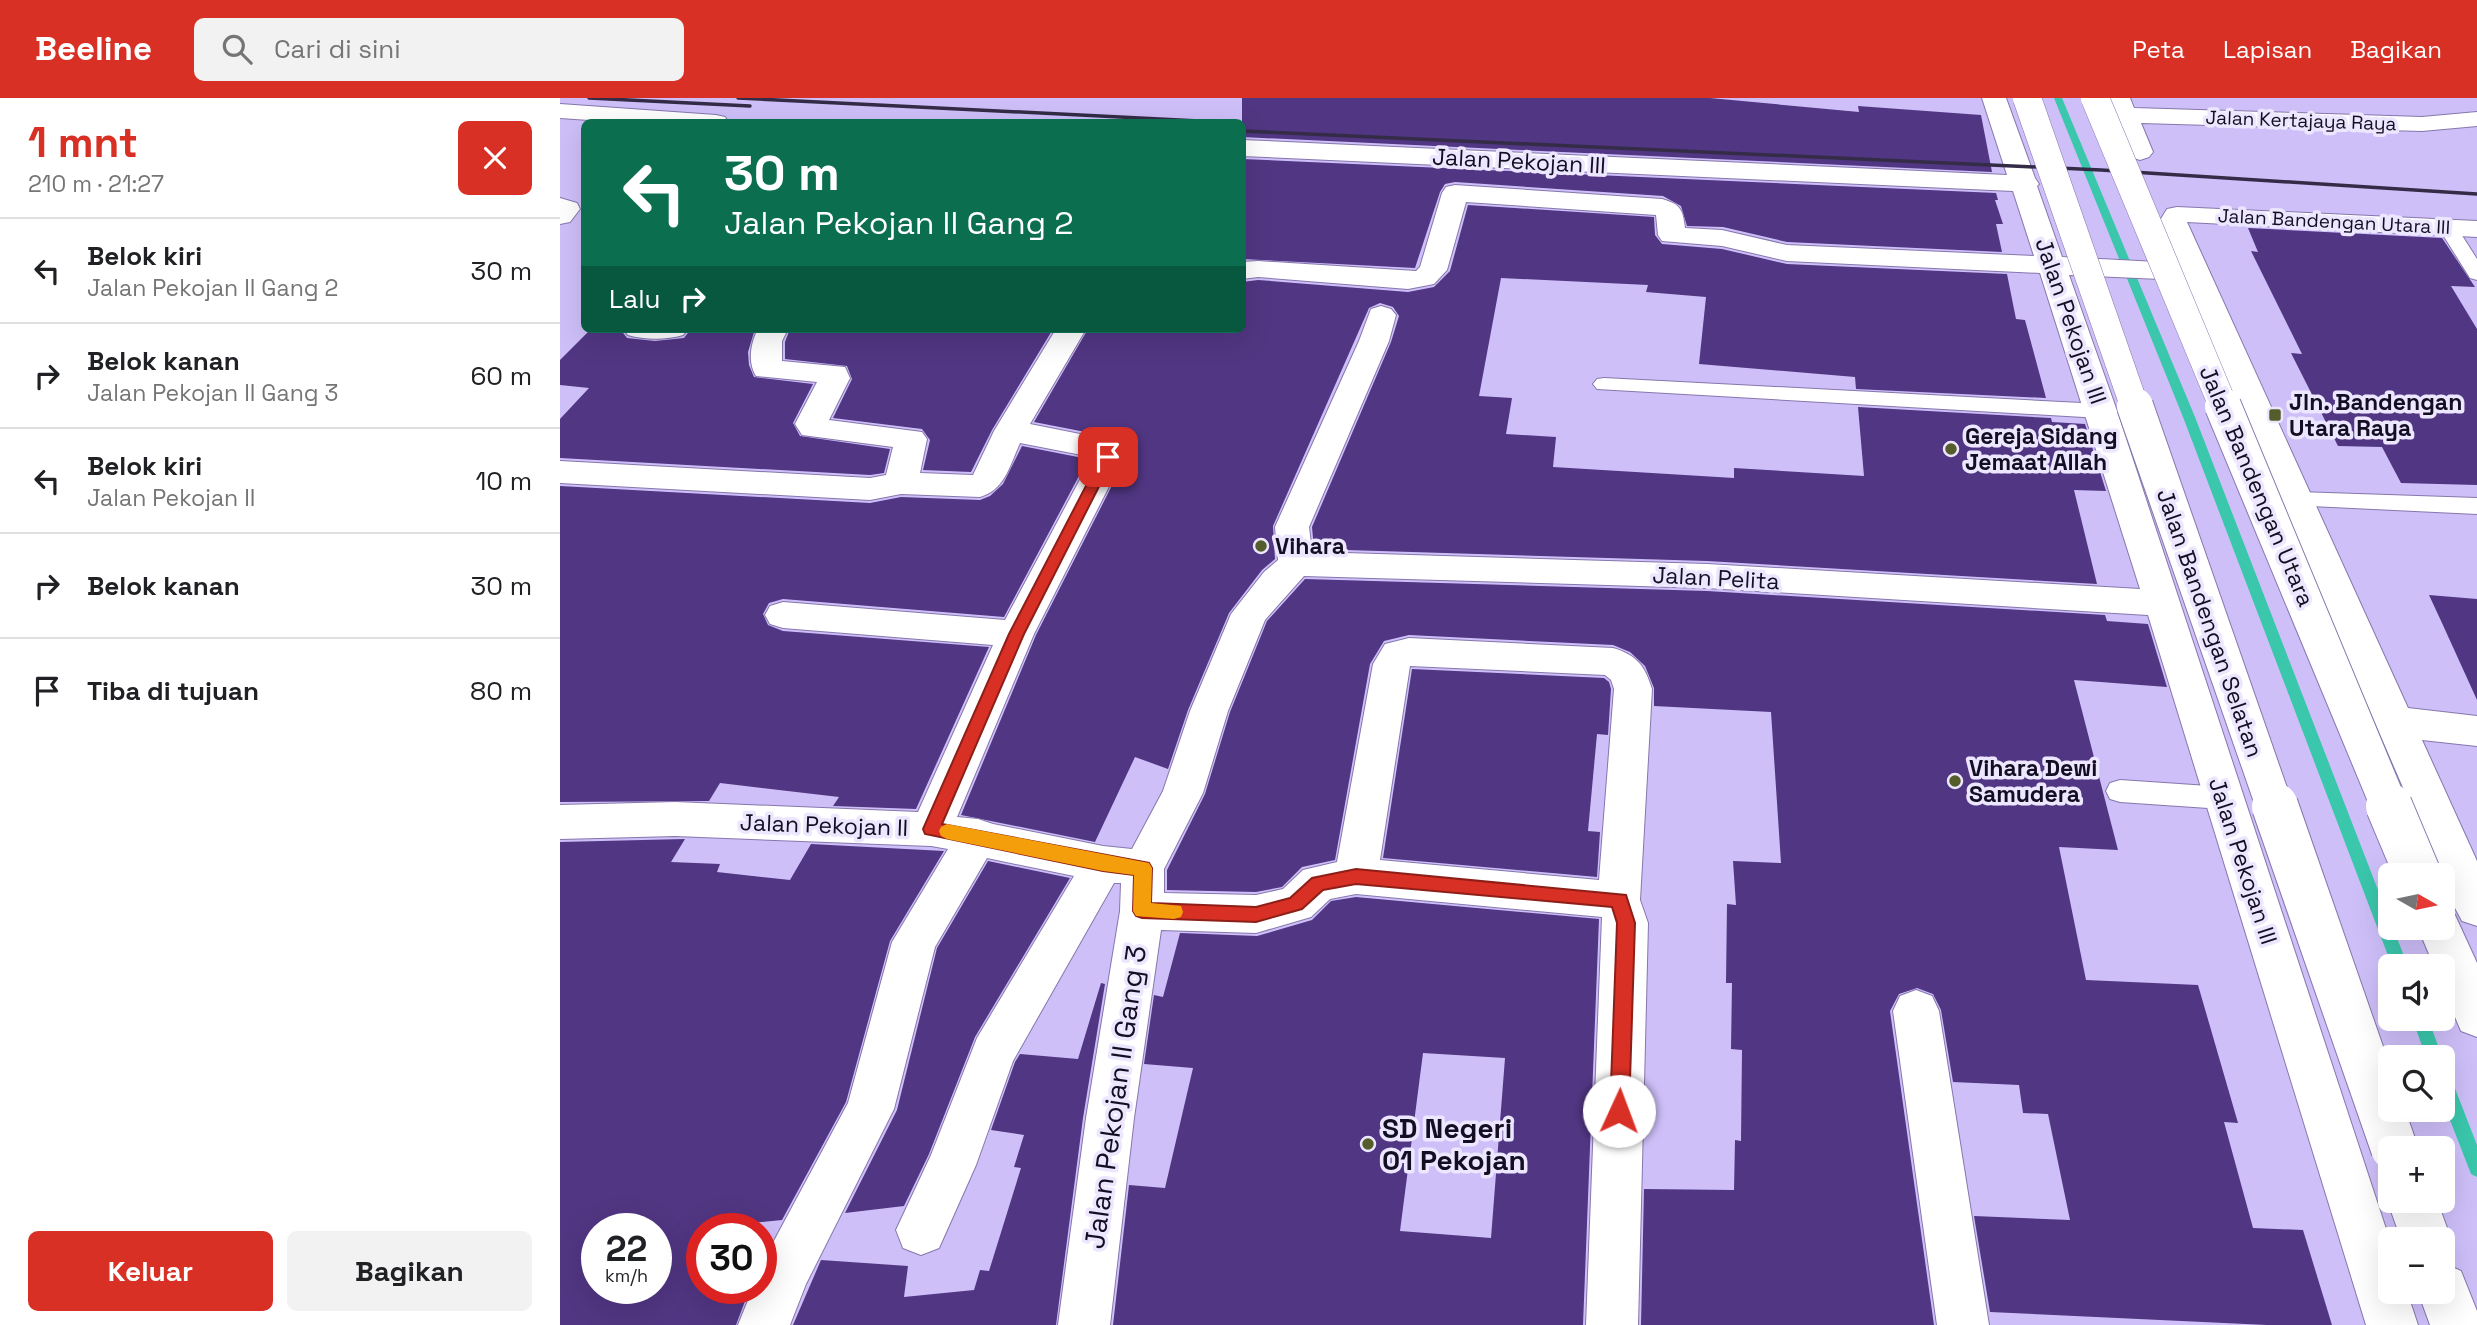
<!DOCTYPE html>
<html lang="id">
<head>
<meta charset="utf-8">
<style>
  body { margin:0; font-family:"Space Grotesk",sans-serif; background:#f2f2f2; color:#202124; height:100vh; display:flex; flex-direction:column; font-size:26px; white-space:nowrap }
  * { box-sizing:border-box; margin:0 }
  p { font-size:23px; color:#757577 }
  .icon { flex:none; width:38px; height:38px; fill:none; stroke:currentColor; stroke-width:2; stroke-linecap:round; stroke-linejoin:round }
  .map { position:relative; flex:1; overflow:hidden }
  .sheet { display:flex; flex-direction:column; background:#fff; width:560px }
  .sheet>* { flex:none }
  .hud { position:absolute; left:21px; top:21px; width:665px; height:214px; border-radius:10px; box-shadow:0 7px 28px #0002; background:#0b6e4f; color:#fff; overflow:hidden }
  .needle { width:46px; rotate:99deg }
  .controls { position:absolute; left:1818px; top:765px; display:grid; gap:14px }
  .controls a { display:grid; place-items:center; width:77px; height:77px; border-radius:10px; background:#fff; box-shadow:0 7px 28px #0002; font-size:35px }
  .speed { position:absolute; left:21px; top:1115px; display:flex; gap:14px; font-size:35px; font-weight:700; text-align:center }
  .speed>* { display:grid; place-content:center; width:91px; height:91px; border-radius:50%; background:#fff; box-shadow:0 7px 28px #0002; line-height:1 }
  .speed small { font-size:18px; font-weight:400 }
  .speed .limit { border:10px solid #d22; background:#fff; color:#111 }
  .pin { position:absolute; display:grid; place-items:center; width:60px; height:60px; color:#fff; margin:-30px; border-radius:14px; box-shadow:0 4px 10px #0006 }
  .me { position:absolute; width:77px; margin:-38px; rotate:2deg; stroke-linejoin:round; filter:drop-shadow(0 0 5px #0008) }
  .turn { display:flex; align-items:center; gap:24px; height:147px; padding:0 28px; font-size:32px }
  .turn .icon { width:91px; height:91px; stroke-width:2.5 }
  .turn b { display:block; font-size:49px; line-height:60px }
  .then { display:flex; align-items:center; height:66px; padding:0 28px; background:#0003; gap:14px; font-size:26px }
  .round { display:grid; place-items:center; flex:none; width:74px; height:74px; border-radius:10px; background:#f2f2f2 }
  .head { display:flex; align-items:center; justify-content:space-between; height:119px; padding:0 28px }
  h1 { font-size:42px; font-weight:800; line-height:52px; color:#d93025 }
  .cta { display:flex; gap:14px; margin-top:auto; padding:14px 28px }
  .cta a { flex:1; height:80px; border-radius:10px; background:#d93025; color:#fff; font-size:28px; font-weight:800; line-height:80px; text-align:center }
  .cta a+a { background:#f2f2f2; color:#202124 }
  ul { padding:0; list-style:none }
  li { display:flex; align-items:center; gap:21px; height:105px; padding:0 28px; border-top:2px solid #e0e0e0 }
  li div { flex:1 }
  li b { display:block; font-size:26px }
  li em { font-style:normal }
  header { display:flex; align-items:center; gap:42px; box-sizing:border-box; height:98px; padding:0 35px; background:#d93025; color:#fff }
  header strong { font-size:33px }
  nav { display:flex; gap:38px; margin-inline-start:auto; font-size:24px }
  .search { width:490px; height:63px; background:#f2f2f2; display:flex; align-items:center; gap:18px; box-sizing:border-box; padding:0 24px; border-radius:10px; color:#757577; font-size:26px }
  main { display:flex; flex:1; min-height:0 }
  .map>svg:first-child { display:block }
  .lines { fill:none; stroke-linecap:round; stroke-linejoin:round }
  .stream { fill:#3ac7ac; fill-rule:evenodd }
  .building { fill:#513683; fill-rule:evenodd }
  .lane-casing { stroke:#8677ad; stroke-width:2 }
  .street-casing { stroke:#8677ad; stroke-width:2 }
  .secondary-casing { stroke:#8677ad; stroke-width:2 }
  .lane { fill:#fff; fill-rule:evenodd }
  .street { fill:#fff; fill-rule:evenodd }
  .secondary { fill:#fff; fill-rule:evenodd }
  .rail { stroke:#342c47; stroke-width:3.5 }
  .secondary-bridge-far2-casing { stroke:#8677ad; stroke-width:29; stroke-linecap:butt }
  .secondary-bridge-far1-casing { stroke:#8677ad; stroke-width:38; stroke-linecap:butt }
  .secondary-bridge-casing { stroke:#8677ad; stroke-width:48; stroke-linecap:butt }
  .secondary-bridge-far2 { stroke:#fff; stroke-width:28 }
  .secondary-bridge-far1 { stroke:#fff; stroke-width:36 }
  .secondary-bridge { stroke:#fff; stroke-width:46 }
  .route { fill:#d93025; stroke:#8d1f18; stroke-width:2 }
  .slow { fill:#f59e0b }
  .poi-dot { fill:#565d2c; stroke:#ece6fe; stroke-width:2.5 }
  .labels { text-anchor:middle; stroke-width:7; stroke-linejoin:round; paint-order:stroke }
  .far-street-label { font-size:19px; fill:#140e22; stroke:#ece6fe }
  .street-label { font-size:23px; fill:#140e22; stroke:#ece6fe }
  .poi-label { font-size:23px; font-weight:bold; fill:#140e22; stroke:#ece6fe; text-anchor:start }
  .near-street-label { font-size:28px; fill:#140e22; stroke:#ece6fe }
  .near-poi-label { font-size:28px; font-weight:bold; fill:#140e22; stroke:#ece6fe; text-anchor:start }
</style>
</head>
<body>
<header>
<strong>Beeline</strong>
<div class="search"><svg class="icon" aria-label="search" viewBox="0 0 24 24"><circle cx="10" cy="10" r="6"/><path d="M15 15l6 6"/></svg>Cari di sini</div>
<nav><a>Peta</a><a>Lapisan</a><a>Bagikan</a></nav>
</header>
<main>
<section class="sheet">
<div class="head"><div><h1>1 mnt</h1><p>210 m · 21:27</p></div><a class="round" style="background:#d93025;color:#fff"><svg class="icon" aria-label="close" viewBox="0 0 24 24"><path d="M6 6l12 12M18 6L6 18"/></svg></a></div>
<ul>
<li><svg class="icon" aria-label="left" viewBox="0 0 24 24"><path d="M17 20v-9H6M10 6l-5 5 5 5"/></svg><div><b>Belok kiri</b><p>Jalan Pekojan II Gang 2</p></div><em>30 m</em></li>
<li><svg class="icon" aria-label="right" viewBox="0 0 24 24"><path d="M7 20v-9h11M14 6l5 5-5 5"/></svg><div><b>Belok kanan</b><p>Jalan Pekojan II Gang 3</p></div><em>60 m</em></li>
<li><svg class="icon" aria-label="left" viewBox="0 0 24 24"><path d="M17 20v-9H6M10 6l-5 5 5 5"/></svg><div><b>Belok kiri</b><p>Jalan Pekojan II</p></div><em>10 m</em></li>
<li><svg class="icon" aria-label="right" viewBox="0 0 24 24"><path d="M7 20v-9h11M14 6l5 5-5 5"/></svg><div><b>Belok kanan</b></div><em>30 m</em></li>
<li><svg class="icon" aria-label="arrive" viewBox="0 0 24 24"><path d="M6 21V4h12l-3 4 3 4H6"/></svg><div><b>Tiba di tujuan</b></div><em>80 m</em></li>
</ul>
<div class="cta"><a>Keluar</a><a>Bagikan</a></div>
</section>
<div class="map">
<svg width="1917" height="1227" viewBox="0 0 1917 1227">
  <rect width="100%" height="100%" fill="#cebff9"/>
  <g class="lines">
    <path class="stream" d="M1494,0H1502L1635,319L1830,823V830H1833L1848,868H1832L1623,319Z
      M1852,920H1868L1882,959H1866Z
      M1883,973L1889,975L1917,1047V1079L1911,1076L1883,1004Z"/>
  </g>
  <path class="building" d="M682,0H1150L1299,14L1298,8L1421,17L1432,74L682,39Z
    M682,61L1436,95L1438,102H1435L1443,126H1436L1442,154L1227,144L1163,129L1127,128L1121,108L1103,98L895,84L885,86L880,94L855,170L682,161Z
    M908,107L1094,119L1095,137L1102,146L1162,151L1227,166L1447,176L1456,221L1465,222L1486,300L1296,291L1295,279L1139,266L1146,199L1086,194L1088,187L941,180L919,298L952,300L946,336L996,339L993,369L1174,380V370L1304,378L1298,309L1491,320L1492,324L1525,326L1546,393L1514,392L1537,486L1147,463L754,451L752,429L831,244L839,218L833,209L820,205L809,210L713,428L715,461L702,472L669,515L628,612L608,671L575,659L535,744L401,717L476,537L566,360L558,345L551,339L474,324L528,231H682V184L698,182L848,194L874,189L890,173Z
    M1688,130L1882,140L1915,189L1891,188L1917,231V387L1841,385L1822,349L1778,348L1731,255L1742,256L1691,153L1698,154Z
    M31,231H60L67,240L95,243L124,240L131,231H195L188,254L189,267L194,279L253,286L233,325L240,338L330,351L324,375L310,377L0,360V321L29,290L0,287V262Z
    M230,231H493L432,332L411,374L363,372L370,342L362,331L273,320L292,281L287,268L225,261V244Z
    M462,348L528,361L444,519L223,501L209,505L203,516L208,527L223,533L429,549L356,711L273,708L279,699L160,685L149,703L0,704V388L310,405L341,399L420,402L430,398L443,386Z
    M745,481L1147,493L1545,517L1547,523L1588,526L1607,589L1514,582L1558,752L1499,749L1526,882L1638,887L1678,1025L1664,1024L1693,1130L1743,1132L1772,1227H1707L1430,1214L1414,1118L1510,1122L1488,1016L1463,1015L1459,987L1393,984L1381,912L1373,896L1357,890L1339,896L1330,913L1374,1227H1081L1084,1091L1174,1092L1175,1042L1181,1043L1182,952L1171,951L1172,885H1166L1167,806L1176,807L1173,763L1221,765L1211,614L1094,608V590L1085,568L1070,554L1053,547L849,537L824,543L810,566L775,762L742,769L722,789L696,794L607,792V772L645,696L670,614L707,523Z
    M1869,497L1917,501V602L1882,525Z
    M852,571L1044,580L1049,584L1051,591L1048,637L1037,636L1028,733L1040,734L1037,779L823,760Z
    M125,741L111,764L160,766L157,774L230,782L251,746L384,753L330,843L286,1004L222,1122L142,1130V1190H190L176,1227H0V744ZM37,1130H96V1190H37Z
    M428,763L510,780L415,939L369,1056L344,1108L285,1115L337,1012L377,850Z
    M796,799L1039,821L1023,1227H553L569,1087L605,1090L633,970L584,966L594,897L603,899L620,835L697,838L752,822L771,803ZM863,955L945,960L931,1140L840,1133Z
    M541,885L545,886L523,1020L496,1227H233L261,1162L348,1168L344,1199L414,1192L420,1172L429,1173L461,1070L454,1069L464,1037L431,1032L455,964L460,956L518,961Z"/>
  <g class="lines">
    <defs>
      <path id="lane" d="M1887,123L1894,125L1917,161V182L1910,180L1878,129Z
        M1044,280L1541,306L1549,308L1552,313L1549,318L1541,320L1037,291L1033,286L1037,281Z
        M1738,394L1917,400V416L1730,407L1727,402L1730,397Z
        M1560,682L1663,689L1673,692L1677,700L1673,708L1663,711L1560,704L1550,701L1546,693L1550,685Z"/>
      <path id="street" d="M1422,0H1446L1475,80L1479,86L1477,88L1502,159L1617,165L1599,124L1607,111L1617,109L1917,123V139L1627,124L1848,610L1917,618V648L1862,642L1917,763V828L1902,823L1895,810L1624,182L1509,177L1557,313L1830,1143V1194H1847L1858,1227H1806L1588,517L1147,490L744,478L705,522L668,613L643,695L604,771V795L696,797L723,791L743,772L777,764L813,566L825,546L849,540L1053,550C1077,557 1085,568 1092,591L1080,802L1088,825L1078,1227H1026L1042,819L796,796L770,801L751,819L696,835L601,832L574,1020L550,1227H498L526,1020L560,813L561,785H554L453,963L416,1067L379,1150L361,1157L343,1150L336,1132L371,1057L417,940L514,778L427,760L375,849L334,1011L246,1186L230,1227H178L193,1190H201V1170L208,1154L288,1005L332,844L388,751L371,748L115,738L0,741V707L115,704L358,714L433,547L223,530L210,526L205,517L210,508L223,504L445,522L532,359L460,345C450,367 445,392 420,399L341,396L310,402L0,385V363L310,380L326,377L333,349L242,337L235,326L257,284L196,278C187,264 191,244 198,231H228L222,243V263L285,269L290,280L269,322L362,334L367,341L360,375L413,377L434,333L496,231H526L470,326L550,342L556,346L564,359L474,536L397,719L418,721L433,726L543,748L572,751L603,693L630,613L671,516L704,474L718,462L715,429L799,243L811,211L821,208L831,211L836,217L829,243L749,429L752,454L1147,466L1580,491L1480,175L1227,163L1162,148L1102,143L1098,137L1096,117L906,104L887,172L874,186L848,191L698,179L682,181V164L698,163L856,173L860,169L882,95L886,89L895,87L1102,101C1120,106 1123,111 1125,130L1162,132L1227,147L1474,158L1453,93L682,58V42L1447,77ZM850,568L1045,577L1051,582L1054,591L1039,782L820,762Z
        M1546,0H1570L1574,10L1862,19L1917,14V28L1862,33L1581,25L1593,54L1589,59L1580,62L1571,59L1567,54Z
        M0,6L156,17L165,19L168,24H58L0,20Z
        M0,100L17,105L20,111L10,124L0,126Z
        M63,231H128L123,237C106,242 85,242 68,237Z
        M1356,892L1372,898L1379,913L1429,1227H1377L1333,913L1340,898Z"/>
      <path id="secondary" d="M1883,812L1895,817L1917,865V939L1901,933L1883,891V868H1874L1858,830H1883Z
        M1830,1094V1102H1877L1891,1141L1884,1159L1883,1141H1841L1827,1102Z
        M1883,1165L1901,1173L1917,1213V1227H1870L1858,1194H1883Z"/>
    </defs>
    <use href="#lane" class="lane-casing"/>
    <use href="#street" class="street-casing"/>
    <use href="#secondary" class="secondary-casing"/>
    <use href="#lane" class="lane"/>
    <use href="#street" class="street"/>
    <use href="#secondary" class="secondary"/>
    <path class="rail" d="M29,0L190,8
      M178,0L659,24
      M682,33L1541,72L1917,96"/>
    <defs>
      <path id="secondary-bridge-far2" d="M1467,0L1575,310
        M1535,0L1664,310"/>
      <path id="secondary-bridge-far1" d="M1575,308L1715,710
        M1663,308L1830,710"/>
      <path id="secondary-bridge" d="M1715,708L1834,1050
        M1829,708L1858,777"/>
    </defs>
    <use href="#secondary-bridge-far2" class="secondary-bridge-far2-casing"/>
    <use href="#secondary-bridge-far1" class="secondary-bridge-far1-casing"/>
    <use href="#secondary-bridge" class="secondary-bridge-casing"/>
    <use href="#secondary-bridge-far2" class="secondary-bridge-far2"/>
    <use href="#secondary-bridge-far1" class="secondary-bridge-far1"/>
    <use href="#secondary-bridge" class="secondary-bridge"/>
  </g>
  <path class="route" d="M548,355L554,359L464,536L382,726L589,765L592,770L591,805L696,809L730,800L752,780L796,771L1066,797L1075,825L1069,1013L1066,1019L1059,1022L1052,1019L1050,1013L1057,825L1052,809L796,786L763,792L742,811L696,824L582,820L576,818L573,813L574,777L543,773L365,736L363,731L449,536L541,359Z"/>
  <path class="slow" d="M387,726L589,765L592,770L591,805L621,808L623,814L621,819L614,821L576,818L573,813L574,777L543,773L387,741L381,738L379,733L381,729Z"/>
  <g class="poi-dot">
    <rect x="1708" y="310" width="14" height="14" rx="3.5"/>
    <circle cx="1391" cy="351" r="7"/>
    <circle cx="701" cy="448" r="7"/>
    <circle cx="1395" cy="683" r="7"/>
    <circle cx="808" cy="1046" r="7"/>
  </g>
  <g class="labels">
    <g class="far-street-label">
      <text transform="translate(1741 22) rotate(2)" y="7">Jalan Kertajaya Raya</text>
      <text transform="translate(1774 123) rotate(3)" y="7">Jalan Bandengan Utara III</text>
    </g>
    <g class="street-label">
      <text transform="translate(959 63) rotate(3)" y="8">Jalan Pekojan III</text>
      <text transform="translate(1511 223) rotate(71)" y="8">Jalan Pekojan III</text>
      <text transform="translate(1697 388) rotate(67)" y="8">Jalan Bandengan Utara</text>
      <text transform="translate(1156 480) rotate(3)" y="8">Jalan Pelita</text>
      <text transform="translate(1650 525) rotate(71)" y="8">Jalan Bandengan Selatan</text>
      <text transform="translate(264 727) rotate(2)" y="8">Jalan Pekojan II</text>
      <text transform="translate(1683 763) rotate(72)" y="8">Jalan Pekojan III</text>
    </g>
    <g class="poi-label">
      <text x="1729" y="312">Jln. Bandengan<tspan x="1729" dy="26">Utara Raya</tspan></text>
      <text x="1405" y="346">Gereja Sidang<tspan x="1405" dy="26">Jemaat Allah</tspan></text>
      <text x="715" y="456">Vihara</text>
      <text x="1409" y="678">Vihara Dewi<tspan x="1409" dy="26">Samudera</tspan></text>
    </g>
    <g class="near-street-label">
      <text transform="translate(555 999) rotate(-82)" y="10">Jalan Pekojan II Gang 3</text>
    </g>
    <g class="near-poi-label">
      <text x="822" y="1040">SD Negeri<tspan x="822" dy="32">01 Pekojan</tspan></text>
    </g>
  </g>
</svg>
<div class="controls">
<a><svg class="needle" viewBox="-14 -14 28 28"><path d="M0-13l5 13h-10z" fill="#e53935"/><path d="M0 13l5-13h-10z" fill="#757577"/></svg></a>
<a><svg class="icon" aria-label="sound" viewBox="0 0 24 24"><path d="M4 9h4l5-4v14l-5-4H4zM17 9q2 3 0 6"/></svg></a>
<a><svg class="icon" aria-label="search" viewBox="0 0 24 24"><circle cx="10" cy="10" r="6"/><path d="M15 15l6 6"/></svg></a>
<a>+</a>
<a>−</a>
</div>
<div class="speed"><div>22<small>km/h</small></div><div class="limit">30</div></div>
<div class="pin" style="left:548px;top:359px;background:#d93025"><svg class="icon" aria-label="arrive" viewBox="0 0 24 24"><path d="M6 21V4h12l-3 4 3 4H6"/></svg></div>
<svg class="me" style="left:1059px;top:1013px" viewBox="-20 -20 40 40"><circle r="19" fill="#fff"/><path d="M0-13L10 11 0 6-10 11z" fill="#d93025"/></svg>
<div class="hud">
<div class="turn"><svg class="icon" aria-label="left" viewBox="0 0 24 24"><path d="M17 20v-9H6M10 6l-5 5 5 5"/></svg><div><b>30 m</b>Jalan Pekojan II Gang 2</div></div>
<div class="then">Lalu<svg class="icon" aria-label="right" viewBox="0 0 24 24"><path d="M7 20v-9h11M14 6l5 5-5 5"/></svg></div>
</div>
</div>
</main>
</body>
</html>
